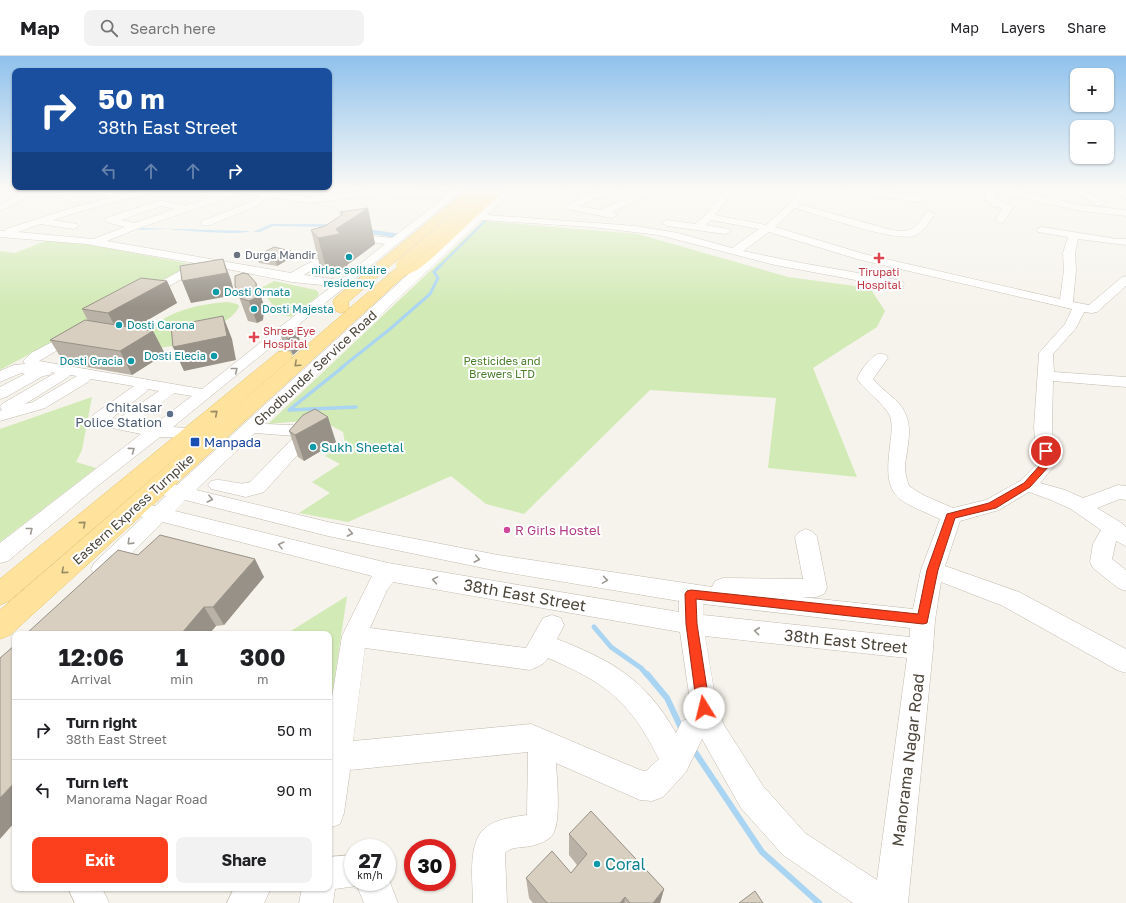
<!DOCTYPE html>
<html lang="en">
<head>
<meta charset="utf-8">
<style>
  body { margin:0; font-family:"Golos Text",sans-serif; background:#f2f2f2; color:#202124; height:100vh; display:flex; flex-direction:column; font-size:15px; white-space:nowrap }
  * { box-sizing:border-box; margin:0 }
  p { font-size:13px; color:#757577 }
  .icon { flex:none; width:22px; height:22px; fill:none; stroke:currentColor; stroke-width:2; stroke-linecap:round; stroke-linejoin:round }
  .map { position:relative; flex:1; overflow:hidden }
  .details { position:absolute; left:12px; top:575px; width:320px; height:260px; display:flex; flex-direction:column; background:#fff; border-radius:8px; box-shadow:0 1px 3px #0004 }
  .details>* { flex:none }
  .guide { position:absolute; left:12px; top:12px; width:320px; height:122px; border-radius:8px; box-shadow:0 1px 3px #0004; background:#1a4fa0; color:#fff; overflow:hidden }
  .buttons { position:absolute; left:1070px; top:12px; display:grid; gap:8px }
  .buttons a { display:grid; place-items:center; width:44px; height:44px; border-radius:8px; background:#fff; box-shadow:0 1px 3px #0004; font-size:20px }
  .speed { position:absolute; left:344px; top:783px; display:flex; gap:8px; font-size:20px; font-weight:700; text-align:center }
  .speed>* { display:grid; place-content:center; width:52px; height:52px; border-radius:50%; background:#fff; box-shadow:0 1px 3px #0004; line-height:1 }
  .speed small { font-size:10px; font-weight:400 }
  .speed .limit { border:6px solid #d22; background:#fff; color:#111 }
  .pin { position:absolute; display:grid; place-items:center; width:34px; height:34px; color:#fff; margin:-17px; border:2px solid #fff; border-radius:50%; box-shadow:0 1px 4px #0007 }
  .me { position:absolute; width:44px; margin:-22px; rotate:351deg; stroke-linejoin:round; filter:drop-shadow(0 0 3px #0008) }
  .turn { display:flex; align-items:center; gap:14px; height:84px; padding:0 20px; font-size:18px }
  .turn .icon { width:52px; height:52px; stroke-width:2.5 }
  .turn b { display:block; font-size:28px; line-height:34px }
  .lanes { display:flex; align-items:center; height:38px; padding:0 20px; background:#0003; justify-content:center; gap:20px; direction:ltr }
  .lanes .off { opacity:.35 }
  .eta { display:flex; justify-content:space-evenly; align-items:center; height:68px; text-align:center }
  .eta b { font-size:24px; font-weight:700; line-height:28px }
  .action { display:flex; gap:8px; margin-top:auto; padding:8px 20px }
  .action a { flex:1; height:46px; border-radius:8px; background:#fc3f1d; color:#fff; font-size:16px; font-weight:700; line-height:46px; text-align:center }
  .action a+a { background:#f2f2f2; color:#202124 }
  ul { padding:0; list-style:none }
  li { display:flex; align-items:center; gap:12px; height:60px; padding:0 20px; border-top:1px solid #e0e0e0 }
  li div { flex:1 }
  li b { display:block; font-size:15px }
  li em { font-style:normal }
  header { display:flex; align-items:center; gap:24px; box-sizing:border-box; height:56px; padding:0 20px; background:#fff; border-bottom:1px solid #e0e0e0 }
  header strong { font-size:19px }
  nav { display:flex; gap:22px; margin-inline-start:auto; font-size:14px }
  .search { width:280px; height:36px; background:#f2f2f2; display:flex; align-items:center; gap:10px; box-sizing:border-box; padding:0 14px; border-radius:8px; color:#757577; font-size:15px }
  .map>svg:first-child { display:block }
  .green { fill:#d2eab5 }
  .water { fill:#a9d4f2 }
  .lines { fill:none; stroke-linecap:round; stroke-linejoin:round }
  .stream-far4 { stroke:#a9d4f2; stroke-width:2 }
  .stream-far3 { stroke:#a9d4f2; stroke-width:3 }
  .stream-far2 { stroke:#a9d4f2; stroke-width:3.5 }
  .stream-far1 { stroke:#a9d4f2; stroke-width:5 }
  .stream { stroke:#a9d4f2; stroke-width:6 }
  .minor-casing { stroke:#c2bbae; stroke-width:1 }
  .major-casing { stroke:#e6c16a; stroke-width:1 }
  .minor { fill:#fff; fill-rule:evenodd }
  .major { fill:#ffe39c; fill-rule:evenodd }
  .major-bridge-casing { stroke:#e6c16a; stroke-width:12; stroke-linecap:butt }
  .major-bridge { stroke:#ffe39c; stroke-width:12 }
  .wall { fill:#bab2a6 }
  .shaded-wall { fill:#979187 }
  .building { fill:#d8cfc1; stroke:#979187 }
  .oneway { stroke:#9c8c66 }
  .oneway2 { stroke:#9c9892 }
  .route { fill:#fc3f1d; stroke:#a42913 }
  .worship-dot { fill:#6b7280; stroke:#fff; stroke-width:1.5 }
  .culture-dot { fill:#0f9aa8; stroke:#fff; stroke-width:1.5 }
  .health-dot { fill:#e0444e; stroke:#fff; stroke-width:1.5 }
  .service-dot { fill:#5c6f8a; stroke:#fff; stroke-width:1.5 }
  .transit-dot { fill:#1a4fb4; stroke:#fff; stroke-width:1.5 }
  .hotel-dot { fill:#d1479c; stroke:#fff; stroke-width:1.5 }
  .labels { text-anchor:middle; stroke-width:4; stroke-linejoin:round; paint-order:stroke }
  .far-worship-label { font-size:11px; fill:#5b616d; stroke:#fff; text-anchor:start }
  .far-culture-label { font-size:11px; fill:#0d838f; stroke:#fff; text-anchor:start }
  .far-health-label { font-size:11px; fill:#be3a42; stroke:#fff }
  .far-park-label { font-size:11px; fill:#4a7f2a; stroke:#fff }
  .street-label { font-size:13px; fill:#4b4439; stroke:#fff }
  .service-label { font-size:13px; fill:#4e5e75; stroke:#fff; text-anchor:end }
  .transit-label { font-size:13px; fill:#164399; stroke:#fff; text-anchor:start }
  .culture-label { font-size:13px; fill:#0d838f; stroke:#fff; text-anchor:start }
  .hotel-label { font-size:13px; fill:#b23c85; stroke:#fff; text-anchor:start }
  .near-street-label { font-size:16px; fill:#4b4439; stroke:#fff }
  .near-culture-label { font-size:16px; fill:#0d838f; stroke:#fff; text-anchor:start }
</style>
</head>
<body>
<header>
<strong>Map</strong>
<div class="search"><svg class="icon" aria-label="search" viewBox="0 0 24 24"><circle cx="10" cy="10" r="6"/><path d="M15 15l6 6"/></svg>Search here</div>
<nav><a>Map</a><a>Layers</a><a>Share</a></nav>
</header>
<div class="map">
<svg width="1126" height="847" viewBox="0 0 1126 847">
  <rect width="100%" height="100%" fill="#f6f3ec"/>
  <path class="green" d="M483,165L638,178L788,221L870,232L885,255L877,271L813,312L857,421L768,412L776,342L650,334L524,458L486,448L451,420L348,466L299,457L330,437L312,426L340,408L325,400L345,387L343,376L330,369L314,364L268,368Z
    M48,184L93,189L195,209L0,314V195L15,197Z
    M274,225L316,234L319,237L318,240L291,261L281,258L259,233Z
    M228,246L237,248L239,250C236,264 193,283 180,288C173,290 165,291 159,292L140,278C170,256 190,249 228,246Z
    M92,341L82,394L76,406L96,412L0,486V373Z
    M347,540L330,653H329V578H286Z"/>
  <path class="water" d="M271,168H336L401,178L396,182L326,171L273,170L260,176H253Z
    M142,172L250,175C241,180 181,174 166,173C156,173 147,174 137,174Z"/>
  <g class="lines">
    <path class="stream-far4" d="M440,210L486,164H490"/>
    <path class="stream-far3" d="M341,312L390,273L430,238L438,222L434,216L441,209"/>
    <path class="stream-far2" d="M343,311L289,354L356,351"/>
    <path class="stream-far1" d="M594,571L611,591L641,612L647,619"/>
    <path class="stream" d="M647,618L667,642L682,674
      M693,693L762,796L819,847"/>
    <defs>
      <path id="minor" d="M18,132L27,136L30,140L28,142L0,155V148L19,139L17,138L0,139V133Z
        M69,132H79L71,139L81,144L79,146L76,147L62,142L60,140Z
        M92,132H104L103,134L120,139L149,132H164L163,134L81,155L53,164L77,168L78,170L77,172L73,173L41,168L18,176L93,183L125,171L106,166L105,164L106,162L160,144L185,150L238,132L308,141L380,133L451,136L456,132H466L173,371L197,373L200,377L197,381L191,382L160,381L95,432L8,505L0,507V487L141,378L93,368L91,364L93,359L134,330L91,323L88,326L45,352L0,365V355L2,354L0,351L2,348L55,317L52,316L49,319L43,320L6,341L0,343V331L25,318L21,317L0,326V315L14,309L25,308L23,305L31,297L75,274L80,275L82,278L80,281L39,305L202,333L332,230L292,226L207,209L146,243L142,242L140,239L142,236L194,207L86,188L0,181V175H5L6,173L75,151L110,142L92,136L91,134ZM242,137L261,140L255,142L251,146L202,165L201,167L202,169H210L257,150L261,146L273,141L308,147L380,139L445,141L392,182L372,180L338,186L333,190L335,193C320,202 305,208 291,217L107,185L139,172ZM161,150L175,153L134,167L121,164ZM372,186L385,188L340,224L304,219C317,210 332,205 346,196L347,194L345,191ZM70,319L77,320L33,346L25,348L67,322ZM148,333L159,335L118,363L112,362L146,336ZM174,337L192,340L152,370L135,367Z
        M506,132H515L487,159L636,170L678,177L732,192L759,173L711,164L705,169L729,173L730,175L729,177L725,178L667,170L662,167L667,164L695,168L706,159L726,132H735L715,159L766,169L789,148L797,132H805L798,148L892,174C914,177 914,172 927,156L930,155L935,158C929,166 923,177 914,180C895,186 818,159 795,152L775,171L864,198L1060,243L1064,214L1063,197L1068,181L1038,176L1037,174L1038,172L1042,171L1117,183H1126V189L1078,183L1075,197L1076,214L1073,246L1089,249L1122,221L1126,220V230L1097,256L1092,257L1084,256L1076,272L1053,298L1054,316L1126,321V331L1053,325L1052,371L1055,409L1040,427L1065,434L1083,442L1118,429L1126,430V444L1120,443L1097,452L1120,466L1126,471V490L1116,485L1112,503L1126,514V535L1118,532L1093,512L1090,506L1093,488L1101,474L1071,453L1051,444L1029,436L999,454L960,465L945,510L1019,536L1126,593V617L1117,614L1003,550L941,526L935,564L933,593L908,847H853L783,799L741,752L702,683L686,716L663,741L652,745L640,744L556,707C557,724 561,765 553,778C549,785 538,788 531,790C523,792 511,790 505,797L507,847H473C473,826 467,787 485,772C496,763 513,761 527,759L528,696L350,714L344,757L340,768L329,772V660L342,580L372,520L163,466L110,519L102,521L94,519L91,513L94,507L143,461L128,457L125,452L128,447L135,445L155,450L166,440L151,436L148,431L151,426L158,425L177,429L438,191ZM481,164L591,171L659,179L775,209L898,232L902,231L904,228L902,225L898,224L796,206L743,195L769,176L857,203L1072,253L1065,268L1039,297L1034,371L1037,408L1020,425L986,444L953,452L923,439L909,430C907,424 905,418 905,411C906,395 913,375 906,359C900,343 883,336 873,323L888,302L886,299C883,298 879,297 876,299C869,303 860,315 857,323C865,334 886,350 890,360C893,369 891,381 890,390C883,443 896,443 940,463L921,514L913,553L801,541H816L824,538L827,532L817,481L813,476L806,473L799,476L795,481L803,523L723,522L715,525L712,531L498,499L328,466L196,434L255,377L295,380L250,426C238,431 224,421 211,425L208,429L211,433L246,441L264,436L310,385L314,377L311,373L292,369L265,368ZM185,444L328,480L498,515L679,545V556L388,507L175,455ZM393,526L680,576L691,652L694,661L682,665L676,677C645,623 613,605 557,583L564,569L561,562L552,559L543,562L526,592L370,572L387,534ZM703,548L910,572V581L703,559ZM705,580L907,602L877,824L805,777L763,730L724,669L717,652ZM365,592L530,614C537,611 544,609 548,602C606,627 630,645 659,703L646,715L640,714L531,668L353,685Z
        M559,132H572L590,138L609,132H623L622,134L593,143L579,150L601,154L636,138L645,132H655L642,142L612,156L617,159L612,162L567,153L565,151L567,149L582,141Z
        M840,132H863L919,140L924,143L919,146L844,135Z
        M983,132H1000L1081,149L1126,154V160L1081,155L995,136L994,142L1011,149L1013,151L1004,166L1000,167L995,164L1002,152L992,150L991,147L984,144L986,134Z
        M1069,132H1080L1105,147L1100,150L1097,149Z
        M1106,132H1118L1126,136V142Z
        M353,799V826H387V819L398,847H364L357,830L335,833L333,847H299L302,832H329V801Z
        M68,832H102L109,847H75Z
        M234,832H271L264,847H227Z"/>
      <path id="major" d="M470,132H481L348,246L349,252L346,255L341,257L336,255L333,245L335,242Z
        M496,132H507L430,204L417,214L404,220L10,579L0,583V554L394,214L407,208L420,198Z
        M284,295L290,296L292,300L290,304L9,545L0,549V523L278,296Z"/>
    </defs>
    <use href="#minor" class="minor-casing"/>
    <use href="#major" class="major-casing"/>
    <use href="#minor" class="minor"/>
    <use href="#major" class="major"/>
    <defs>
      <path id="major-bridge" d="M402,209L492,132"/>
    </defs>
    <use href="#major-bridge" class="major-bridge-casing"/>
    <use href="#major-bridge" class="major-bridge"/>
  </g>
  <path class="wall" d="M368,152L375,188L347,209L348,215L328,220L320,211L311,174L325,170L341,159L340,156Z
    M291,195L293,201L277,210L259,207L257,200Z
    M167,225L177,247L134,272L153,275L165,298L132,319L64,307L50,284L88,265L82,253Z
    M235,230L264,249L263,264L257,267L248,265Z
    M285,274L302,291L293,299L290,295L286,294L280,278Z
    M289,375L336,386L304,405L298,401Z
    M138,499L264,521L224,569L216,570L209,578H26Z
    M569,778L664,833L660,847H533L529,842L526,822L571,817L577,809L569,799Z"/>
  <path class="shaded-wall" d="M368,152L375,188L347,209L348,215L328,220L318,182L336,173Z
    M291,195L293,201L277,210L275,203Z
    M223,203L231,224L235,239L191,247L182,225Z
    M167,225L177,247L120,280L108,257Z
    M256,227L264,249L263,264L257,267L249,245Z
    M223,260L232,283L236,304L184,315L173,291Z
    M153,275L165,298L132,319L120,295Z
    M297,275L302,291L293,299L288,283Z
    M328,361L336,386L304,405L295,379Z
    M255,503L264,521L224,569L213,551Z
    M204,551L216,570L209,578H181Z
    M15,726V766L0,783V742Z
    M664,833L660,847H653Z
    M625,841L624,847H620Z"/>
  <path class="building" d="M368,152L336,173L340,178L318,182L311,174L325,170L343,158L340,156Z
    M274,191L291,195L275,203L257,200Z
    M223,203L227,217L182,225L180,210Z
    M243,217L248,218L256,227V242L249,245L240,242L235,230V220Z
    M141,222L167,225L108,257L82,253Z
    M223,260L227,280L173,291L171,270Z
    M85,264L153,275L120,295L50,284Z
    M285,274L297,275L288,283L285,279L280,278Z
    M315,353L328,361L295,379L289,375L303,359Z
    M160,479L255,503L213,551H204L181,578H26L118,494L138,499Z
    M15,589V726L0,742V602Z
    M591,755L664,833L653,847H630L625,841L620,847H547L526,822L552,795L571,817L587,798L569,778Z
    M755,835L763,847H739Z"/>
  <defs><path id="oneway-chevron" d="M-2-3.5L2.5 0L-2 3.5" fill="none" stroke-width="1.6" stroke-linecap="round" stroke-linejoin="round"/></defs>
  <g class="oneway">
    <use href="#oneway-chevron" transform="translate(297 308) rotate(138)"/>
    <use href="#oneway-chevron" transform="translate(215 357) rotate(-40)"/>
    <use href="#oneway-chevron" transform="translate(83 468) rotate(-40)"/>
    <use href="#oneway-chevron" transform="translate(64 515) rotate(139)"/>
  </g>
  <g class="oneway2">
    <use href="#oneway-chevron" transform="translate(235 314) rotate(-39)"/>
    <use href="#oneway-chevron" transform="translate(132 394) rotate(-37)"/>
    <use href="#oneway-chevron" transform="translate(210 443) rotate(14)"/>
    <use href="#oneway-chevron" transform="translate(30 474) rotate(-39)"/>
    <use href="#oneway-chevron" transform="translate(350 477) rotate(11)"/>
    <use href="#oneway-chevron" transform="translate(130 486) rotate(136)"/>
    <use href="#oneway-chevron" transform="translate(281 489) rotate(-166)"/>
    <use href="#oneway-chevron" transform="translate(477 503) rotate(11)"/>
    <use href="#oneway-chevron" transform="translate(435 524) rotate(-170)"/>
    <use href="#oneway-chevron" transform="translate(605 524) rotate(9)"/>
    <use href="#oneway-chevron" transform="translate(757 575) rotate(-174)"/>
  </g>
  <linearGradient id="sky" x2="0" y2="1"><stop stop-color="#8fc1ec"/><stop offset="0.53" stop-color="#fbfaf6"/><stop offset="1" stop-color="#fbfaf6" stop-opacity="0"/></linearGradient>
  <rect width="1126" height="251" fill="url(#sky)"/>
  <path class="route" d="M1046,392L1050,395V409L1030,431L996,452L955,462L938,514L927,567L923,568L696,543L697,568L710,652L708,656L704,658L699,656L697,652L686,568L685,538L687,535L691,534L918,558L927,514L947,458L989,447L1024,427L1041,408L1042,395Z"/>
  <circle class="worship-dot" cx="237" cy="199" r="4"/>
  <g class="culture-dot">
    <circle cx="349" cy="201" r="4"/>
    <circle cx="216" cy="236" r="4"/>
    <circle cx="254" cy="253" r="4"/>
    <circle cx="119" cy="269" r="4"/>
    <circle cx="214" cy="300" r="4"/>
    <circle cx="131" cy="305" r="4"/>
    <circle cx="313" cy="391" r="4"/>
    <circle cx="597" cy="808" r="4"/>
  </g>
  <g class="health-dot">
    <path d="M877 196h4v4h4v4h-4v4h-4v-4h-4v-4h4z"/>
    <path d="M252 275h4v4h4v4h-4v4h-4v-4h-4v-4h4z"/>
  </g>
  <circle class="service-dot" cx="170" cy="358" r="4"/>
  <rect class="transit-dot" x="190" y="381" width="10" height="10" rx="2"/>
  <circle class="hotel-dot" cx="507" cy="474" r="4"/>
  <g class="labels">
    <g class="far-worship-label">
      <text x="245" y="203">Durga Mandir</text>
    </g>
    <g class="far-culture-label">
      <text x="349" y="218" text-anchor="middle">nirlac soiltaire<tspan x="349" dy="13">residency</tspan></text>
      <text x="224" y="240">Dosti Ornata</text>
      <text x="262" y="257">Dosti Majesta</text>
      <text x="127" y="273">Dosti Carona</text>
      <text x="206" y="304" text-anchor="end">Dosti Elecia</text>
      <text x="123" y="309" text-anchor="end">Dosti Gracia</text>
    </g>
    <g class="far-health-label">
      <text x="879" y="220">Tirupati<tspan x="879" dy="13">Hospital</tspan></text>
      <text x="263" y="279" text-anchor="start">Shree Eye<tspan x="263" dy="13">Hospital</tspan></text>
    </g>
    <g class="far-park-label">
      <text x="502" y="309">Pesticides and<tspan x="502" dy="13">Brewers LTD</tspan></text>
    </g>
    <g class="street-label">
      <text transform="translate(315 312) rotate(-43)" y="5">Ghodbunder Service Road</text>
      <text transform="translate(133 453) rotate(-42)" y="5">Eastern Express Turnpike</text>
    </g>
    <g class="service-label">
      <text x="162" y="356">Chitalsar<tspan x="162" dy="15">Police Station</tspan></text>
    </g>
    <g class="transit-label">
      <text x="204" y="391">Manpada</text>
    </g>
    <g class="culture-label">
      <text x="321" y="396">Sukh Sheetal</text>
    </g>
    <g class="hotel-label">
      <text x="515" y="479">R Girls Hostel</text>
    </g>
    <g class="near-street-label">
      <text transform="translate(525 539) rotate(10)" y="6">38th East Street</text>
      <text transform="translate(846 585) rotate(6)" y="6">38th East Street</text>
      <text transform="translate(908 704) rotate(-83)" y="6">Manorama Nagar Road</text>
    </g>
    <g class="near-culture-label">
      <text x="605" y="814">Coral</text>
    </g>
  </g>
</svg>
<div class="buttons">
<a>+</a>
<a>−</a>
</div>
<div class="speed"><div>27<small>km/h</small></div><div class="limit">30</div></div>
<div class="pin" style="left:1046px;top:395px;background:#d93025"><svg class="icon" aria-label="arrive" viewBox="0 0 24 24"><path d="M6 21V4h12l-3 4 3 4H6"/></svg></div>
<svg class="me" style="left:704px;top:652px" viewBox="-20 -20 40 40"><circle r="19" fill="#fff"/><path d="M0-13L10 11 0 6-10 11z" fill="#fc3f1d"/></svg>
<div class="guide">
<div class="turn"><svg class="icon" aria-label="right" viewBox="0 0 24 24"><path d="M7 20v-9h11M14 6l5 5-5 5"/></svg><div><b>50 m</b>38th East Street</div></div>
<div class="lanes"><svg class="icon off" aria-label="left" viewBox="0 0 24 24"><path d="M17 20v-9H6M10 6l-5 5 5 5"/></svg><svg class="icon off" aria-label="ahead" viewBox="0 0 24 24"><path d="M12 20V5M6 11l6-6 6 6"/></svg><svg class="icon off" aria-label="ahead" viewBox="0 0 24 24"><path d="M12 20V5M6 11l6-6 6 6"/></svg><svg class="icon" aria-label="right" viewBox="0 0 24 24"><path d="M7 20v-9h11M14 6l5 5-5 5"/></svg></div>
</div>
<section class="details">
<div class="eta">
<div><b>12:06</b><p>Arrival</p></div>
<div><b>1</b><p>min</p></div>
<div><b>300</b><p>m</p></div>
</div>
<ul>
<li><svg class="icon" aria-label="right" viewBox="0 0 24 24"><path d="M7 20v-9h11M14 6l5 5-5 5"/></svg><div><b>Turn right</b><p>38th East Street</p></div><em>50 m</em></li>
<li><svg class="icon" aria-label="left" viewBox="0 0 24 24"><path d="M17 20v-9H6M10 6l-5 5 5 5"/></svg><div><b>Turn left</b><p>Manorama Nagar Road</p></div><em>90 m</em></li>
</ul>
<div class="action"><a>Exit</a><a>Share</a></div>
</section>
</div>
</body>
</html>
